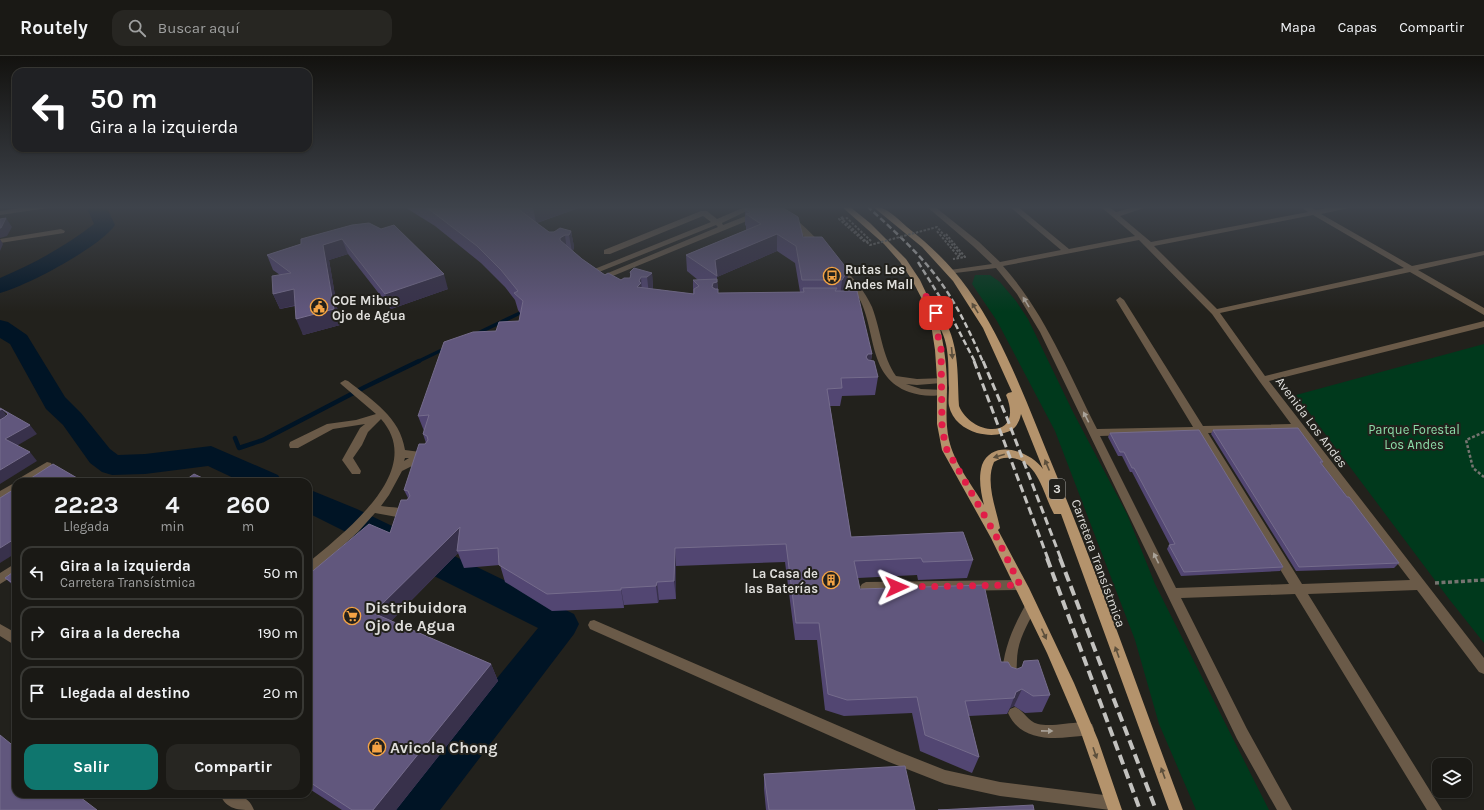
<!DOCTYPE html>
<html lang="es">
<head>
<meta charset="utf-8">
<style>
  body { margin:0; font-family:Karla,sans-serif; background:#272622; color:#f1f3f6; height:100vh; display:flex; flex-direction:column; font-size:15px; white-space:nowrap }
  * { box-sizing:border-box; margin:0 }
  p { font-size:13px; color:#9fa0a0 }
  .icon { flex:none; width:22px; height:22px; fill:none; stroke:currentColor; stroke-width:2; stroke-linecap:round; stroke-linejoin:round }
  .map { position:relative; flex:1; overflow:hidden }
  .side { position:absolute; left:12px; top:422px; width:300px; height:320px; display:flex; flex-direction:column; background:#1a1915; border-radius:12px; box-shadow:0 1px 3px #0004,0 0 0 1px #383834 }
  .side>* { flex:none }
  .hud { position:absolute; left:12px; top:12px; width:300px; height:84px; border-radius:12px; box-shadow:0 1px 3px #0004,0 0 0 1px #383834; background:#202124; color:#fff; overflow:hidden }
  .controls { position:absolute; left:1432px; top:702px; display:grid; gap:8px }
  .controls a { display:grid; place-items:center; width:40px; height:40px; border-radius:8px; background:#1a1915; box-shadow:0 1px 3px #0004,0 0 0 1px #383834; font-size:20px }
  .pin { position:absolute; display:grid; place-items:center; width:34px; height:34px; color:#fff; margin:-17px; border-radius:8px; box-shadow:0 2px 6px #0006 }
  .me { position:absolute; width:44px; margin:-22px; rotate:89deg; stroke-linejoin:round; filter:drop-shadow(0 0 3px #0008) }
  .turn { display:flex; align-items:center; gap:14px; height:84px; padding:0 12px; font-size:18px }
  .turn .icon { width:52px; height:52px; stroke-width:2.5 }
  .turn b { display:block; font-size:28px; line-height:34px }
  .eta { display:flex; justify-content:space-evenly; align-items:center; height:68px; text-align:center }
  .eta b { font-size:24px; font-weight:700; line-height:28px }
  .button { display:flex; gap:8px; margin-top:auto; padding:8px 12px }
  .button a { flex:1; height:46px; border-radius:12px; background:#0f766e; color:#fff; font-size:16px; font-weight:700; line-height:46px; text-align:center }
  .button a+a { background:#272622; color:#f1f3f6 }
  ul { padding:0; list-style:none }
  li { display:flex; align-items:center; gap:12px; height:54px; margin:0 8px 6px; padding:0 4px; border:2px solid #383834; border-radius:12px }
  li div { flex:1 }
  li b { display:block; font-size:15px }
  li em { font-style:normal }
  header { display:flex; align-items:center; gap:24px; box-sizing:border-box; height:56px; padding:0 20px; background:#1a1915; border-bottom:1px solid #383834 }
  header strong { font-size:19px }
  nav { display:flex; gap:22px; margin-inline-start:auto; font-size:14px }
  .search { width:280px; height:36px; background:#272622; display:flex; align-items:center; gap:10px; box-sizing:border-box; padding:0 14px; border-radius:12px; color:#9fa0a0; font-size:15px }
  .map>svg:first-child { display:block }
  .green { fill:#00391c }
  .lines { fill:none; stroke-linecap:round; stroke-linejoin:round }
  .stream-far1 { stroke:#001425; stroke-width:3.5 }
  .stream { stroke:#001425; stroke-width:4.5 }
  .river { fill:#001425; fill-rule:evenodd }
  .path-far2 { stroke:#757470; stroke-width:2; stroke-dasharray:2.5 1.5; stroke-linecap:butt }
  .path-far1 { stroke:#757470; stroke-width:2.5; stroke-dasharray:3 2; stroke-linecap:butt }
  .path { stroke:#757470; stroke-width:3.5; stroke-dasharray:4 2.5; stroke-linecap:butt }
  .minor { fill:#6a5a48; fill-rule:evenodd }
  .major { fill:#b4936c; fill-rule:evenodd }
  .rail-far2 { stroke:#c3c2bf; stroke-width:2.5; stroke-dasharray:6 3; stroke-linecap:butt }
  .rail-far1 { stroke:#c3c2bf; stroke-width:3; stroke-dasharray:8 4; stroke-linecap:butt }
  .rail { stroke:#c3c2bf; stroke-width:4; stroke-dasharray:10 5; stroke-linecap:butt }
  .path-bridge { stroke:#757470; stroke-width:2; stroke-dasharray:2.5 1.5; stroke-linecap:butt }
  .wall { fill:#524672; fill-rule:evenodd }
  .shaded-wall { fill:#38314b }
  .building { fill:#61577d; stroke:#756c8c }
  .oneway { fill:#aaa399 }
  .oneway2 { fill:#5c4f3c }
  .route { stroke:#e11d48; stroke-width:7; stroke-dasharray:0 12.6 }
  .labels { text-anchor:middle; stroke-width:4; stroke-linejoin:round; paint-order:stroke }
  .shield { fill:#22211c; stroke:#a6a5a2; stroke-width:1 }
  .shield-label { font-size:12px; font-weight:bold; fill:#dfdedb }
  .poi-label { font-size:13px; font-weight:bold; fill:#dfdedb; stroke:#22211c; text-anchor:start }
  .street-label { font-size:13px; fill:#dfdedb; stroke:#22211c }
  .park-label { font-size:13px; fill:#8cdda9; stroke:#22211c }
  .near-poi-label { font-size:16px; font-weight:bold; fill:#dfdedb; stroke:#22211c; text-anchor:start }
</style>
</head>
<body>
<header>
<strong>Routely</strong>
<div class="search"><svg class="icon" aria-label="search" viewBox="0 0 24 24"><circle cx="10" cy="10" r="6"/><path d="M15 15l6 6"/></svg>Buscar aquí</div>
<nav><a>Mapa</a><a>Capas</a><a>Compartir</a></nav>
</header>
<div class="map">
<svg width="1484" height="754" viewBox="0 0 1484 754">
  <rect width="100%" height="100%" fill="#22211c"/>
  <path class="green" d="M975,219H990L1000,226L1016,245L1028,263L1073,356L1127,458L1155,528L1269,754H1196L1159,668L1135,584L1055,375L997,265L972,228Z
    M1484,288V587L1449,543L1296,339Z"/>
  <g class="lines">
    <path class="stream-far1" d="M476,278L520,257
      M417,306L446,292"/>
    <path class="stream" d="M235,382L239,392L263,384L365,331L419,305"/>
    <path class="river" d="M86,150H106L115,169C100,191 27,230 0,237V222C35,207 64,191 94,168Z
      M0,264L8,266L27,279L65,341L81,357L110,393L118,399L145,398L211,390L278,419L282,426H242L208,410L145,418L112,419L102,416L90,407L63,369L46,353L10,288L0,282Z
      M308,433L357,453L574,558L579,568L574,578L440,754H395L401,740L538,572L308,457Z"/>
    <path class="path-far2" d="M843,161L839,163L865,186L869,185
      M946,178L965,201L953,203"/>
    <path class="path-far1" d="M1484,376L1466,384L1473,412L1484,421"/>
    <path class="path" d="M1435,527L1484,524"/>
    <path class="minor" d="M33,150H52L48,152L0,159V155Z
      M747,150H757L722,167L723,169L756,156L760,158L759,160L603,224H600L596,222L718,171L716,169L594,218H588L587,216L711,166L703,160L610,198H604V194L701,155H707L717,163Z
      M764,150C788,150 806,173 822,188V192H816L787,164Z
      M926,150H934L979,186L1000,206L1061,194L1009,150H1017L1069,193L1135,180L1100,150H1108L1116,156L1138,150H1150L1120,160L1151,186L1308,156L1299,150H1308L1316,154L1338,150H1353L1349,152L1321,158L1412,210L1484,195V199L1418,214L1484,252V259L1410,216L1220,257L1265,320L1484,265V271L1269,325L1484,602V618L1479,616L1417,534L1308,538L1442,754H1427L1295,538L1181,542L1247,673L1292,754H1277L1237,683L1040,276L1017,238L996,212L947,218L946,216L950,214L992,208L973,190ZM1313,159L1404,212L1217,253L1154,190ZM1139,184L1212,258L1260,326L1291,368L1203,370L1124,244L1120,241L1116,244L1193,371L1097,373C1069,318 1045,257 1003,210ZM1296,375L1410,524L1302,528L1208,377ZM1197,377L1289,528L1176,532L1100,380Z
      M61,173L65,175L64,177L0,187V183Z
      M835,209H841C853,222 865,235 872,251C881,275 882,300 896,320L917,323L945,322L947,324L945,326L942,327L917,329L906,328L921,333L945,334L947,336L945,338C934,341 920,340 909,336C869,321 876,279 861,246C855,233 845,223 835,213Z
      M345,324L348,325C373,345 400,361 405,394L428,397L432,398L433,401L432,404L422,405L402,415L389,439L381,450C391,452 405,451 414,454L416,457L414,460L397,461L375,457L358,476L312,517L308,519V507C344,476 427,415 381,363L368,376L362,389L353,402L361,415L360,418H352L342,404L360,372L365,368L333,373L298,392H290L289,389L290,386L327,368L356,364L376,358L342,329L340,327ZM405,402H409L404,405Z
      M47,406L51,407L52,410L51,413L30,426H17L18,423Z
      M16,426V435L0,444V435Z
      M16,507V518L0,528V517Z
      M1020,524L1024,526L1026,529L1024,532L1020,534L866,536L862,534L860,531L862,528L866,526Z
      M1031,545L1035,546L1037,550C1030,564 1021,578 1018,594C1016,604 1018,616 1014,625L1009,627L1004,625L1002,621C1003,593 1013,571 1027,546Z
      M594,564L897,695L945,714L1000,726L1112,740L1117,742L1119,747L1117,752L1110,754L1000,740L945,728L889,706L590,573L588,569L590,565Z
      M0,568L16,577V590L0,580Z
      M1015,651C1024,654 1027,665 1038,668C1055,672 1078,663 1092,668L1094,673L1092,678C1085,680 1078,680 1070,681C1047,684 1019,682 1008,657L1010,653Z
      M220,738C235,738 248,738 254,754C239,754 226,754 220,738Z"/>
    <path class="major" d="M841,150H849L870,167L906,203L920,224L935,256H940C960,287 957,315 959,350C972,381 1025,384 1006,339L1008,337L1012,336L983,272L953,225L922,191L872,150C886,150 897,162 907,171C930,189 951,209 968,233C1007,288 1030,356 1056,418C1102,529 1141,642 1183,754H1169L1061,458H1054C1043,438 1039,406 1012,402C1005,401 1000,402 994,406C985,426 996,452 1000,472L998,474L1029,532L1074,627L1098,684L1122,754H1108L1080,674L1047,597L991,482L942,394L937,368V323L935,294L931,268L923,245L912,224L900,206L884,188ZM940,272C950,290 948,312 949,332C949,338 948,345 949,350C952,364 964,373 977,377C986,379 994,380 1004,377C1014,375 1019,368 1021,358L1043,413C1030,395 993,382 982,409C978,422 981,437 984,449C972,429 954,407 949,384C945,366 947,348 947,330C947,310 944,291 940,272Z"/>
    <path class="rail-far2" d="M867,150C891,172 916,194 936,220C956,246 970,276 983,306
      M918,206L948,254L975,306"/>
    <path class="rail-far1" d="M974,305L1048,503
      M983,305L1007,362L1061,503"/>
    <path class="rail" d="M1047,502L1140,754
      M1060,502L1156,754"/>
    <path class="path-bridge" d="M871,185L847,162L842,163L870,189L937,171L961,199L958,200L936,174"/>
  </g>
  <path class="wall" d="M403,150H584L537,167L549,176L571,175L574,191L573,195L582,203L605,219L621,224L630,222V216L652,217L653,233L693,238V224H698L687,215L686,199L746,174V170L745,169V153L803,181L848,214L847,231L844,235L872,298L871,305L878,321L875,339L842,340L840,350H830L851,481L973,504L967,522L918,524L917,519L858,522L860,533L1001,606L1011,611L1050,639L1042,656L1025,657L1014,650L1010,652L1007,658L969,660L979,701L972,717L920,695L912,657L844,660L825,654L817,584H795L785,506L676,510V543L659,544L658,547L624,549V552L552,555L505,526L500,509L464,512L458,497L391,565L491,608L498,625L396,754H342L308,732V519L390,477L408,442L404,434L426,387L423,378L424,375L418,360L496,275L519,265L520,257L518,254L515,244L505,231L481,207L435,170ZM777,195L795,207L800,236L718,237L717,221Z
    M352,169L448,233L391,253L348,198L329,204L340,269L303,279L295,250L280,253L273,238L280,219L273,214L267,199L301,188Z
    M1213,374L1323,406L1322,408L1399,507L1394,512L1296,515L1211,378Z
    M1110,377L1283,511L1280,515L1181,520L1167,493L1169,489H1170L1132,416H1130L1122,400H1118L1108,381Z
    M16,514V532L5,522Z
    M764,718L915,754H766L764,733Z"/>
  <path class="shaded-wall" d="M535,150H584L536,167L533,151Z
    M6,162L12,171L7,180L0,182V172Z
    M571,175L574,191L572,196L569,179Z
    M777,178V195L717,221L715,204Z
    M565,179L567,196L563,198L560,182Z
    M0,183L3,188L0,195Z
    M342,183L348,198L329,204L340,269L303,279L296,263L323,189Z
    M848,214L847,231L840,241L842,224Z
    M652,217L653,234L649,238L647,221Z
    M444,218L448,233L391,253L385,238Z
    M641,221L642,238L637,231Z
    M717,226L718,243L712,231L713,227Z
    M294,233L300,248L280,253L273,238Z
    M868,298H872L869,315L866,301Z
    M2,353L9,363L0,366V354Z
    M30,369L37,378L13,392L5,383Z
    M30,396L37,405L0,428V414Z
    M460,471L457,495L458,497L382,574L373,557Z
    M308,478L311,484L308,487Z
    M16,482V497L0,507V492Z
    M675,492L676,510V543L674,525Z
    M657,526L659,544L658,547L656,530Z
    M621,532L624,549V552L621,534Z
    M491,608L498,625L396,754H373Z
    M1022,633L1014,650L1010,652L1016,636Z"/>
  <path class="building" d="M425,150H514L549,176H554L560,172L571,175L569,179H565L560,182V184L582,203L605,219L608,217L621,224L624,222H630L631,218L630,216L634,212L652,217L647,221H641L639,225L641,227L637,231L694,238V233L699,230L693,224L717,223V226L713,227L712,231L715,233H718V237L804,236L803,232H837L835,235H857L872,298H868L866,301L868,304L874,305L878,321L841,322L842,332L827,333L851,481L963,476L973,504L923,506L921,502L854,505L860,533L984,529L1001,606H1008L1011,611L1017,613L1022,611L1024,605L1038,604L1050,639L1033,640L1022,633L1016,636L1014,642L965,645L979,701L925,679L917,641L847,644L828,638L819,567H796L786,488L675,492L674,525L657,526L656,530L621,532V534L547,538L499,509L498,492L457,495L460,471L373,557L491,608L373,754H352L308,725V519L369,468L390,477L401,444H407L410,440L408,435L404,434L419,388H425L428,384L427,380L423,378L429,359L418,360L444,286L473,276L496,275L499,266L519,265L523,245L514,237L518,235L501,214L477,190L430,154Z
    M753,150H780L798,161L803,181H822L848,214L842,224H802L796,190L777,178L715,204L717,220L686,199L761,168L746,158L750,157L745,153Z
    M6,162L1,172H0V163Z
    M369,167L381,173L394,169L444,218L385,238L342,183L323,189L334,253L296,263L294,233L273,238L272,220L291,217L267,199L301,188V183L352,169Z
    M0,352L30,369L5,383L30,396L0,414V364L5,361L8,358L2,353L0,354Z
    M1298,372L1323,406H1320L1347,441H1349L1399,507L1299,511L1213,374Z
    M1199,374L1283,511L1184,516L1169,489L1175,488L1134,412H1132L1124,396H1120L1110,377Z
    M53,408L84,426H25Z
    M194,418L211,426H183Z
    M16,432V482L0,492V442Z
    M16,514V529L5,522Z
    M0,679L16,692V738H76L97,754H0Z
    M905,710L915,754H769L764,718Z
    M1033,749L1034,754H938Z"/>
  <defs><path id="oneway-solid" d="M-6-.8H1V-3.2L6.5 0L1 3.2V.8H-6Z"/></defs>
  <g class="oneway">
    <use href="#oneway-solid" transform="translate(1026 246) rotate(-121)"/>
    <use href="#oneway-solid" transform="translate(1086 361) rotate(-117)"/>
    <use href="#oneway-solid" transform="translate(1156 502) rotate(-116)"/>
    <use href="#oneway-solid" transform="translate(1047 675) rotate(1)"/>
  </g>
  <g class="oneway2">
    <use href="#oneway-solid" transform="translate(975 252) rotate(-122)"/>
    <use href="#oneway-solid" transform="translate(952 297) rotate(85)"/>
    <use href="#oneway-solid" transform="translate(999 400) rotate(164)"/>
    <use href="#oneway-solid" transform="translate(1047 409) rotate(-113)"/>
    <use href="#oneway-solid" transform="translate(1044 578) rotate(65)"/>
    <use href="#oneway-solid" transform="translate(1117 596) rotate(-110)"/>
    <use href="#oneway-solid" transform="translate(1095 697) rotate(71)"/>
    <use href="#oneway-solid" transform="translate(1163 717) rotate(-110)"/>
  </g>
  <linearGradient id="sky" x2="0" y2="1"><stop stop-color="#13120f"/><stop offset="0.59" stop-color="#3e434b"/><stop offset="1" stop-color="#3e434b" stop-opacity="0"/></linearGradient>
  <rect width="1484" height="256" fill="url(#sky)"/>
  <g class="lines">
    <path class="route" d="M897,531L1020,529L996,480L946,392L942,371L941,292L933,260L924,237L936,257"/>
  </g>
  <defs>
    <symbol id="bus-ring" viewBox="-11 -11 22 22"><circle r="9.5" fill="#22211c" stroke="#f4a344" stroke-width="1.5"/><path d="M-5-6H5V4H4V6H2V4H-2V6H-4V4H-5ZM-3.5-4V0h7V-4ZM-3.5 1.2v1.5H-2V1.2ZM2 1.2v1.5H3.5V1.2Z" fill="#f4a344"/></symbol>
    <symbol id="civic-ring" viewBox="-11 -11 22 22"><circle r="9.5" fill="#22211c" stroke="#f4a344" stroke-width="1.5"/><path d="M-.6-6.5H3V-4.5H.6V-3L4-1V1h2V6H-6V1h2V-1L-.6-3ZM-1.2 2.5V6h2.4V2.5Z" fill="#f4a344"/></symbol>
    <symbol id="building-ring" viewBox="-11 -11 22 22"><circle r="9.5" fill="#22211c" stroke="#f4a344" stroke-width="1.5"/><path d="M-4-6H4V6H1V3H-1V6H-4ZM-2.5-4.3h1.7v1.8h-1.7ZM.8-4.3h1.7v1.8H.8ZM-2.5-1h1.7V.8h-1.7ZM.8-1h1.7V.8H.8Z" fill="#f4a344"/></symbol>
    <symbol id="supermarket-ring" viewBox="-11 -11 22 22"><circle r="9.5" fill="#22211c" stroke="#f4a344" stroke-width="1.5"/><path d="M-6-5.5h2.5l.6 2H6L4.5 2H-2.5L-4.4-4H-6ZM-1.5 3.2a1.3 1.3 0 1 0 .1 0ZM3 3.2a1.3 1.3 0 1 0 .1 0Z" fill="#f4a344"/></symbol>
    <symbol id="shop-ring" viewBox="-11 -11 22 22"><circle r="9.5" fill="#22211c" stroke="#f4a344" stroke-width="1.5"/><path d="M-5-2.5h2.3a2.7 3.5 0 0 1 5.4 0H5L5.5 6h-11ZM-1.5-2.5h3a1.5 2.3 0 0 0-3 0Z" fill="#f4a344"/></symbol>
  </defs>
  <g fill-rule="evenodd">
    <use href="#bus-ring" x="822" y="210" width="20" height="20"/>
    <use href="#civic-ring" x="309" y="241" width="20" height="20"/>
    <use href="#building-ring" x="821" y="514" width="20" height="20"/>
    <use href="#supermarket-ring" x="342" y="550" width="20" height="20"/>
    <use href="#shop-ring" x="367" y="681" width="20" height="20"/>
  </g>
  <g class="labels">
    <rect class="shield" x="1049" y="423" width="16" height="20" rx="3"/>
    <g class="shield-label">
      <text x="1057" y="437">3</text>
    </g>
    <g class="poi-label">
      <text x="845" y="218">Rutas Los<tspan x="845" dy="15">Andes Mall</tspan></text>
      <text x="332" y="249">COE Mibus<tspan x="332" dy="15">Ojo de Agua</tspan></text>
      <text x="818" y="522" text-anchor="end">La Casa de<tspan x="818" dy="15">las Baterías</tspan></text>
    </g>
    <g class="street-label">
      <text transform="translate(1312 366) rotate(53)" y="5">Avenida Los Andes</text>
      <text transform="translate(1099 507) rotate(70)" y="5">Carretera Transístmica</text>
    </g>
    <g class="park-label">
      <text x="1414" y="378">Parque Forestal<tspan x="1414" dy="15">Los Andes</tspan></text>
    </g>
    <g class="near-poi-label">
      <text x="365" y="557">Distribuidora<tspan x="365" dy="18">Ojo de Agua</tspan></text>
      <text x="390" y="697">Avicola Chong</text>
    </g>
  </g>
</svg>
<div class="controls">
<a><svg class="icon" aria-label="layers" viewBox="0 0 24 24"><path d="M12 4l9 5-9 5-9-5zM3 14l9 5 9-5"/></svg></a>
</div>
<div class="pin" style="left:936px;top:257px;background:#d93025"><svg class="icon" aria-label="arrive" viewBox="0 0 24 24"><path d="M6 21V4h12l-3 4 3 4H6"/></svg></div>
<svg class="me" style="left:897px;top:531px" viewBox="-20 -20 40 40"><path d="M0-17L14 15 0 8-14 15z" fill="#e11d48" stroke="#fff" stroke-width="4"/></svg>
<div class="hud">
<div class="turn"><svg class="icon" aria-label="left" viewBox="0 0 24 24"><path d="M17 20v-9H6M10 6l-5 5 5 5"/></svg><div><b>50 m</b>Gira a la izquierda</div></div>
</div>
<section class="side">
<div class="eta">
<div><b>22:23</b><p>Llegada</p></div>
<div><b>4</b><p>min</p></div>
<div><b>260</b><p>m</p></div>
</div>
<ul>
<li><svg class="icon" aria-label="left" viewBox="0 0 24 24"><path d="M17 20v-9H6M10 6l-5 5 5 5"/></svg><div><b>Gira a la izquierda</b><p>Carretera Transístmica</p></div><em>50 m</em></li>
<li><svg class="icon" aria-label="right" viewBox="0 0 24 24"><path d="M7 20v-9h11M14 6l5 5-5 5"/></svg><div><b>Gira a la derecha</b></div><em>190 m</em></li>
<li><svg class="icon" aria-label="arrive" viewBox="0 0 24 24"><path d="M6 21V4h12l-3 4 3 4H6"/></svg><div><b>Llegada al destino</b></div><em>20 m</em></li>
</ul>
<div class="button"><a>Salir</a><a>Compartir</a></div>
</section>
</div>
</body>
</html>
